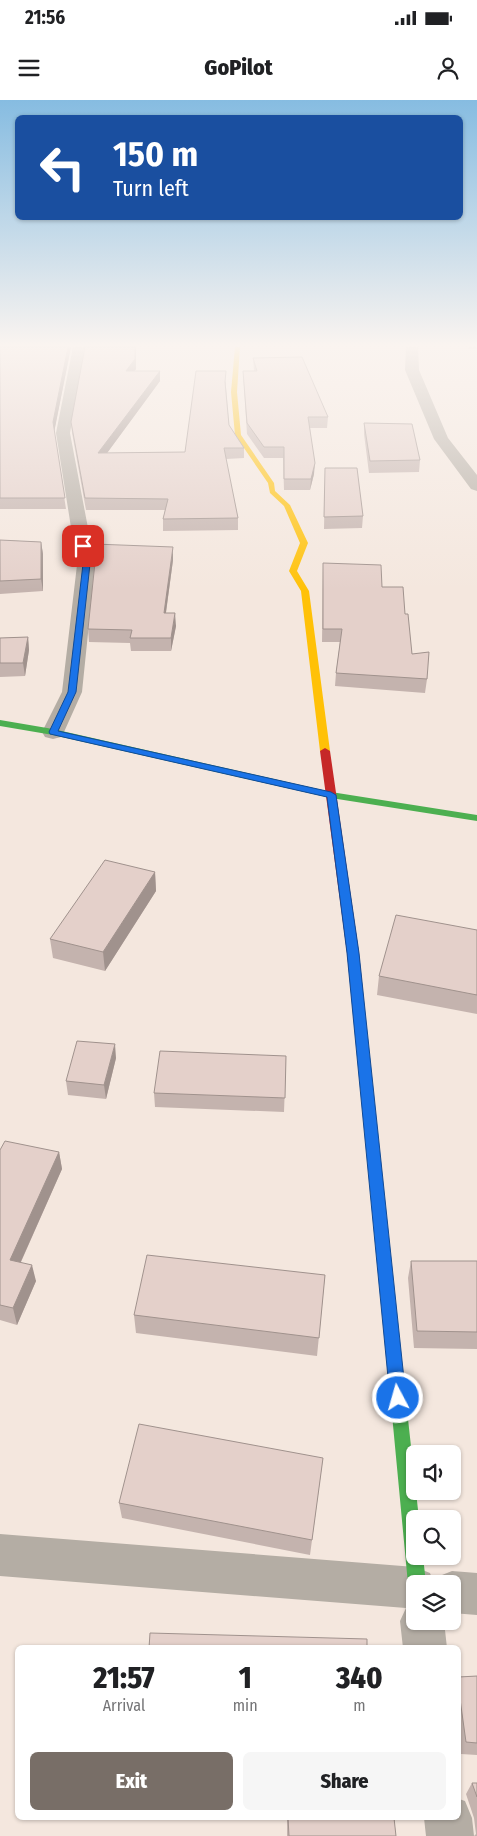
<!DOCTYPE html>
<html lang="en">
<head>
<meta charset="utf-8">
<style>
  body { margin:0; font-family:"Fira Sans Condensed",sans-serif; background:#f6f6f6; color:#202124; height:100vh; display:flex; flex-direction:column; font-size:19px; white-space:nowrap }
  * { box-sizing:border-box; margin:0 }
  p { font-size:16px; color:#757577 }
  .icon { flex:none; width:28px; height:28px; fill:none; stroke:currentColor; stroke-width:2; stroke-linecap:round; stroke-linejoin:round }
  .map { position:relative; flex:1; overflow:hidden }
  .sheet { position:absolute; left:15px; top:1545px; width:446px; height:175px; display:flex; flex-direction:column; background:#fff; border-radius:8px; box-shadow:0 1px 4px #0004 }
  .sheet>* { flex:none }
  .guide { position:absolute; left:15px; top:15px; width:448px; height:105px; border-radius:8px; box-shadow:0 1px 4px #0004; background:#1a4fa0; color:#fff; overflow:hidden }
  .controls { position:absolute; left:406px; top:1345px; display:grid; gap:10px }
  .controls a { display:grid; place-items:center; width:55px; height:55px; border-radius:8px; background:#fff; box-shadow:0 1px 4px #0004; font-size:25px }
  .pin { position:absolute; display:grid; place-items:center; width:42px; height:42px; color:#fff; margin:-21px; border-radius:10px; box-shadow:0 2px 8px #0006 }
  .me { position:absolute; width:55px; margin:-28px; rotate:354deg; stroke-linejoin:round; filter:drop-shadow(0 0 4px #0008) }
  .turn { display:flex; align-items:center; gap:18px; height:105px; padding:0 15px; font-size:22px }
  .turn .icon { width:65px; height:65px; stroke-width:2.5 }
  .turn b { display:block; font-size:35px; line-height:42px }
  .eta { display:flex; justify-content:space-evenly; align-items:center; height:85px; text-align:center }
  .eta b { font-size:30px; font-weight:800; line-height:35px }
  .primary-button { display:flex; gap:10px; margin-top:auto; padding:10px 15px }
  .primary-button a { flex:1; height:58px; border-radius:8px; background:#786e67; color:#fff; font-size:20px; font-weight:800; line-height:58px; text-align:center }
  .primary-button a+a { background:#f6f6f6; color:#202124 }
  .status { display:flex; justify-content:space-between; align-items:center; height:35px; padding:0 25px; background:#fff; direction:ltr }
  .status svg { height:14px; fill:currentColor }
  header { display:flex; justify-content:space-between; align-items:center; height:65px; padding:0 15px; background:#fff; font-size:22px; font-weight:800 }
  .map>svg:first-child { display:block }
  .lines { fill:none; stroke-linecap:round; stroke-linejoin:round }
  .street { fill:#b4ada4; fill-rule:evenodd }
  .fast { fill:#4caf50; fill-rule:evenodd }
  .slow { fill:#ffc107; fill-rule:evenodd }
  .jam { fill:#c62828; fill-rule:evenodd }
  .wall { fill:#c4b3ae }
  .shaded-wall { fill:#a0928d }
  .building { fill:#e4d0ca; stroke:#a0928d }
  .route { fill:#1a73e8; stroke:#114b97 }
</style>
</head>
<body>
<div class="status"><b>21:56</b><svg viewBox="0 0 49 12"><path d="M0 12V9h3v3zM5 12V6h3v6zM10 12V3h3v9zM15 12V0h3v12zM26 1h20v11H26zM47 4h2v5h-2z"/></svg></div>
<header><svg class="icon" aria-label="menu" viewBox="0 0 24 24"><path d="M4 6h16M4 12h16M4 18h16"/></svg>GoPilot<svg class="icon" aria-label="person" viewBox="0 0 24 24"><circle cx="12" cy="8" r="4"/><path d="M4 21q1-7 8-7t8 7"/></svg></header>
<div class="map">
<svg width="477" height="1736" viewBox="0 0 477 1736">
  <rect width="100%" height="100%" fill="#f4e7de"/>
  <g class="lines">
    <path class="street" d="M73,247H85L70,333L95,465L82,592L64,632L61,637L53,639L45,637L42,632L62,592L77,465L56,333Z
      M406,247H418L419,270L448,338L477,375V391L471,389L434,339L405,270Z
      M0,1434L415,1467L430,1473L434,1484L437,1477L452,1471L477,1473V1515L452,1513V1484H415V1521H444L447,1548H403L400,1521L406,1508L0,1476Z
      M459,1699L465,1701L472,1718L474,1736H426L424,1718H459Z"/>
    <path class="fast" d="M0,620L53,629L331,692L477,715V721L331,698L53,635L0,626Z
      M390,1212L395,1214L397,1219L419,1419H415V1456H423L426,1484H415V1492L411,1490L408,1484L383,1219L385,1214Z"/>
    <path class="slow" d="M235,247H240L237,292L241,335L274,383L275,391L290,405L308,443L297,471L309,491L330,651L325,654L320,651L301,491L289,471L300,443L284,406L270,393L268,383L235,335L231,292Z
      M361,928L365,929L367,932L397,1219L395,1224L390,1226L385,1224L383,1219L355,932L357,929Z"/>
    <path class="jam" d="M325,648L330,651L359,853L367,932L365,935H357L355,932L347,853L320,651Z"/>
  </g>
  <path class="wall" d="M0,247H72H71L54,331L66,409H0Z
    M468,247H477V249H468Z
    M253,258L328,317L327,328H310L314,374L310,390H284L283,358H264L247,334L243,271H254Z
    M136,269L135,271H160V281L107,353L185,352L226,281V287L229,325L244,348V358L226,359L238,418V430L163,431V419L165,410H86L72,333L71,322Z
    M364,323L420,360L419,372L369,373L364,334Z
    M325,379L363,416L362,428L324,429Z
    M0,440L41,442L43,454V491L0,494Z
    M94,444L173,460L166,513L176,526L171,551H131L130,543L89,542L88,529L95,457Z
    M323,463L382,487L405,514L412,554L427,579L425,593L335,586L336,573L340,542H322Z
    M28,537L29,550L25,576L0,577V538Z
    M155,772L156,791L105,871L53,858L50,839Z
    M477,830V914L377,895L379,876Z
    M286,956L284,1012L155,1007L154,993Z
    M116,958L106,999L68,995L66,981Z
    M0,1050L59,1052L62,1069L21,1162L36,1181L17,1225L0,1220Z
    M411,1161H477V1249L414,1248L408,1178Z
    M325,1175L317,1256L136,1233L134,1215Z
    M323,1358L310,1455L122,1418L119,1403Z
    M477,1576V1655L461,1654L459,1642V1577Z
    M472,1683H477V1736H474L476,1734L474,1718L466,1694Z
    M287,1718H394L396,1736H287Z"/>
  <path class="shaded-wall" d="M68,247H72H71L54,333L53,322Z
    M136,247V269L127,281L126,271Z
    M160,271V281L99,364L98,353Z
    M315,363L314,374L310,390L311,379Z
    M41,442L43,454V491L41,479Z
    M173,447V460L164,526V513Z
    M175,513L176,526L171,551V538Z
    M28,537L29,550L25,576L23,563Z
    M155,772L156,791L105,871L103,852Z
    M115,944L116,958L106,999L104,985Z
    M59,1052L62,1069L14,1177L10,1160Z
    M32,1165L36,1181L17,1225L13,1208Z"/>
  <path class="building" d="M0,247H68L53,322L65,398H0Z
    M85,247H135V259L126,271H160L98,353L185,352L196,271H226L225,282L229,325L244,348H224L238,418L163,419L168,399L85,398L71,322Z
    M302,257L328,317H308L315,363L311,379H284V347H264L247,323L243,271H257L253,258Z
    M364,323L412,324L420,360L370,361Z
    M325,368H357L363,416L324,417Z
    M0,440L41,442V479L0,481Z
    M94,444L173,447L164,513H175L171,538H130L132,530L88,529L96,453Z
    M323,463L381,465L382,487H403L405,514H408L412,554L429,552L427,579L336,573L342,529H323Z
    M28,537L23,563H0V538Z
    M105,760L155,772L103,852L50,839Z
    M396,815L477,830V895L379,876Z
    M77,941L115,944L104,985L66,981Z
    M160,951L286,956L285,998L154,993Z
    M5,1041L59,1052L10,1160L32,1165L13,1208L0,1205V1050Z
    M147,1155L325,1175L319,1238L134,1215Z
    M411,1161H477V1232L417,1231Z
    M139,1324L323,1358L312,1440L119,1403Z
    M150,1533L367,1539V1548H149Z
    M477,1576V1643L466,1642L459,1592V1577Z
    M472,1683H477V1697Z
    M288,1718H394L396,1736H289Z"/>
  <linearGradient id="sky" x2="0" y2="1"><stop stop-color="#86bce1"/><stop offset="0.5" stop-color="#faf4f0"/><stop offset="1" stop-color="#faf4f0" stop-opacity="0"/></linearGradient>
  <rect width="477" height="490" fill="url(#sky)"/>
  <path class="route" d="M81,444L87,446L90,464L76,592L58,631L331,692L336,695L359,853L406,1298L404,1303L398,1305L393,1303L390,1298L347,853L327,697L50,634L49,632L68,592L83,464Z"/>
</svg>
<div class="controls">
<a><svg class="icon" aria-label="sound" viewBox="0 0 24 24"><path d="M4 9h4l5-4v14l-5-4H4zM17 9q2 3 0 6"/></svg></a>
<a><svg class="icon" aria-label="search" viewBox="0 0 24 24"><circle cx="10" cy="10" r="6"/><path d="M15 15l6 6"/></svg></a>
<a><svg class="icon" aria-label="layers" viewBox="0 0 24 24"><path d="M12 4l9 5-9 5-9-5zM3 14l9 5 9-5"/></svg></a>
</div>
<div class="pin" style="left:83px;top:446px;background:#d93025"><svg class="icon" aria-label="arrive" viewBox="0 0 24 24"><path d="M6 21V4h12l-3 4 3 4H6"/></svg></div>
<svg class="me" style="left:398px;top:1298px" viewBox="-20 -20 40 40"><circle r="17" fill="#1a73e8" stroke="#fff" stroke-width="3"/><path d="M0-11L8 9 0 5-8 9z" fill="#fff"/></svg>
<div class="guide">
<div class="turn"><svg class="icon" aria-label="left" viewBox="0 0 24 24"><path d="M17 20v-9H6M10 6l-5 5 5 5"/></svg><div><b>150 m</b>Turn left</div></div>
</div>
<section class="sheet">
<div class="eta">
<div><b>21:57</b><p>Arrival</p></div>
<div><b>1</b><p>min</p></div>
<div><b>340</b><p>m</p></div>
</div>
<div class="primary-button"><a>Exit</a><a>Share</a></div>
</section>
</div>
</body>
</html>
